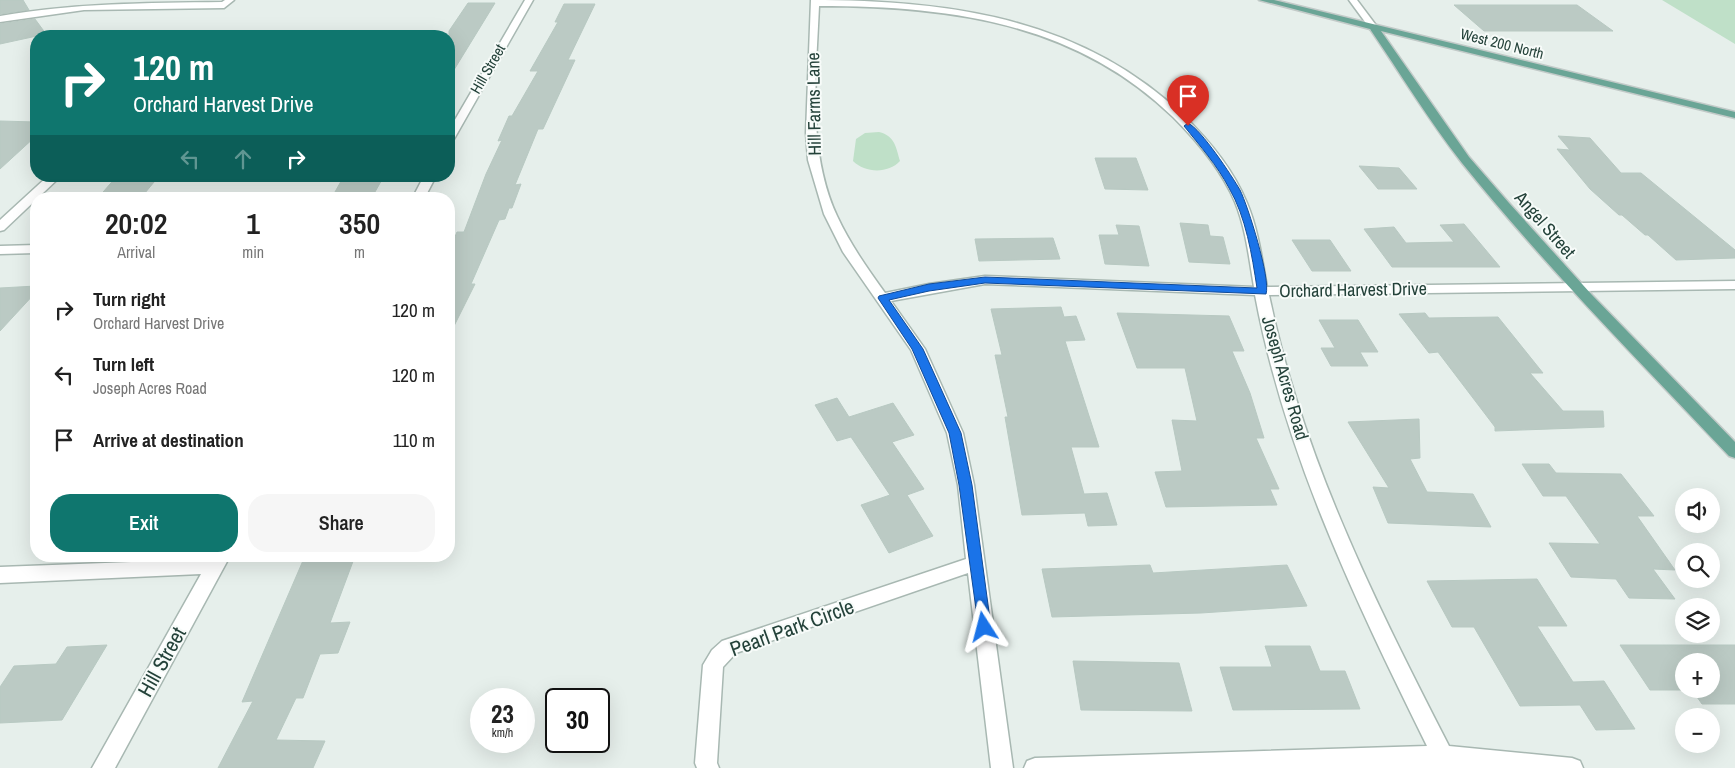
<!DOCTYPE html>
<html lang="en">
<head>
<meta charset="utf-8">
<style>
  body { margin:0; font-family:"Archivo Narrow",sans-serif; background:#f6f6f6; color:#222; height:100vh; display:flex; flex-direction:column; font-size:19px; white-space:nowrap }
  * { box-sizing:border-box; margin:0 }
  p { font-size:16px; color:#767676 }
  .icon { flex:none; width:28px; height:28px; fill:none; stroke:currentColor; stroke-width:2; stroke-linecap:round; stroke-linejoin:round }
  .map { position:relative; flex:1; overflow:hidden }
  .panel { position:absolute; left:30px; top:192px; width:425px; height:370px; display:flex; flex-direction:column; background:#fff; border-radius:20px; box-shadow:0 5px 20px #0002 }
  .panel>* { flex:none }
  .hud { position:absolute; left:30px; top:30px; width:425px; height:152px; border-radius:20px; box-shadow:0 5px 20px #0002; background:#0f766e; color:#fff; overflow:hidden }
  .fabs { position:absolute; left:1675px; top:488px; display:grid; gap:10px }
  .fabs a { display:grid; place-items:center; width:45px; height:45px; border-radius:50%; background:#fff; box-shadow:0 5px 20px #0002; font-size:25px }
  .speed { position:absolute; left:470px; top:688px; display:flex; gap:10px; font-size:25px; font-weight:700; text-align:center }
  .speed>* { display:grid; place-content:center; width:65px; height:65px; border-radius:50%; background:#fff; box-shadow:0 5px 20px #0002; line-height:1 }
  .speed small { font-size:12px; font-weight:400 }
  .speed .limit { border:2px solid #111; border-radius:8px; background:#fff; color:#111 }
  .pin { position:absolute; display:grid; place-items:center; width:42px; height:42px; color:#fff; margin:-51px -21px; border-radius:50% 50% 50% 0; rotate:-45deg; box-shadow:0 0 5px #0007 }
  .pin .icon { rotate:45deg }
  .me { position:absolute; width:55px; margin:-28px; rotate:351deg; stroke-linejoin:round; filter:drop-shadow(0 0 4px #0008) }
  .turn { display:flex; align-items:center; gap:18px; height:105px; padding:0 20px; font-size:22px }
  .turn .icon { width:65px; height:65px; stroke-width:2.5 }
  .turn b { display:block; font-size:35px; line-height:42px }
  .lanes { display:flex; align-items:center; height:48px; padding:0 20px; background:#0003; justify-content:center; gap:25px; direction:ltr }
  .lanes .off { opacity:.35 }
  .eta { display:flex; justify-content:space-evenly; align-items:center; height:85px; text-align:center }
  .eta b { font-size:30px; font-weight:600; line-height:35px }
  .action { display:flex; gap:10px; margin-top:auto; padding:10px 20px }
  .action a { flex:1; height:58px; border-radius:20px; background:#0f766e; color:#fff; font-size:20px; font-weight:600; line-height:58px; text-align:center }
  .action a+a { background:#f6f6f6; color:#222 }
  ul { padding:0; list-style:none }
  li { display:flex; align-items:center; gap:15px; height:65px; padding:0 20px }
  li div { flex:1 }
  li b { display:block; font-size:19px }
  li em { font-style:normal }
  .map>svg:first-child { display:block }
  .green { fill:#bfe0c8 }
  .building { fill:#bbcac4; stroke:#b8c9c2; fill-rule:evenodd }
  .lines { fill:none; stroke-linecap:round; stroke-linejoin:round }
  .minor-casing { stroke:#a8b8b2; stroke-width:3 }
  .major-casing { stroke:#c2cac8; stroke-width:3 }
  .minor { fill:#fff; fill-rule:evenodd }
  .major { fill:#6aa596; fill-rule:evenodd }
  .route { fill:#1a73e8; stroke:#114b97 }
  .labels { text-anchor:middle; stroke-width:4; stroke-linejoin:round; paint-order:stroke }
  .far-street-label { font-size:15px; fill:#24423a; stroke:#f7fbf9 }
  .street-label { font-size:18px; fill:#24423a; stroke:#f7fbf9 }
  .near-street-label { font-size:21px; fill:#24423a; stroke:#f7fbf9 }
</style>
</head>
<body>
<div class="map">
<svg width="1735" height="768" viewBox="0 0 1735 768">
  <rect width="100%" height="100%" fill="#e6efeb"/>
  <path class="green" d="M1662,0H1735V44Z
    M879,132C895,136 896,147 900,161C888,174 865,173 853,161L856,139L865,133Z"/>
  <path class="building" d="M0,0H23L29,10L0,14Z
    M468,3H495L449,78V31Z
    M564,4H595L568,60H575L543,129H538L515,185L521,184L512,208H509L505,219L499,220L471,284H475L449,336V251L457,232H464L486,174L502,140L498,141L509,116H512L538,71H530L558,22H555Z
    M1454,5H1577L1613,31H1484Z
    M35,19L46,34L0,44V24Z
    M0,121L36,122V136L0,169Z
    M1558,136L1590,138L1621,173H1641L1735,250V258L1676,260L1648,235H1645L1622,215H1619L1590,189L1557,149L1570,150Z
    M1095,158H1136L1148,190L1105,189Z
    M1359,166L1399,168L1417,189H1378Z
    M117,176H159L140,199H97Z
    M344,176H384L371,199H331Z
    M1180,223L1208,225L1210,236L1223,237L1230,264L1189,262Z
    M1464,224L1500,267H1392L1364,229L1394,227L1406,243L1454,242L1440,225Z
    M1116,225L1139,226L1149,266L1105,264L1099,235H1119Z
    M1053,238L1060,259L979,261L975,239Z
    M1292,240H1330L1351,271H1312Z
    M36,286V292L0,331V288Z
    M1061,307L1064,317L1076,316L1085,340L1065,341L1099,447H1071L1084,494L1107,493L1117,525L1088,526L1085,513L1022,515L1005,417H1008L995,355H1002L991,309Z
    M1117,313L1229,316L1244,351H1232L1250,393L1264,438H1256L1279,489H1270L1277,505L1166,507L1155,472L1182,471L1172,420L1197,421L1185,368H1137Z
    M1425,313L1429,318L1498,317L1543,373H1530L1563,411H1603L1604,427L1495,431V427L1438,352L1429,353L1399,314Z
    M1319,320H1358L1378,352H1360L1368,366H1331L1321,348H1335Z
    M837,398L849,417L893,403L914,435L892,442L924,489L907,495L933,536L889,553L861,505L890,495L851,437L837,441L815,405Z
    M1419,419L1420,458L1410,459L1427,492L1473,494L1491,527L1388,523L1373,487L1389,488L1348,422Z
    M1522,464H1549L1556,473L1621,474L1654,516H1637L1675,570L1653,569L1675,599L1629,598L1616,579L1571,577L1549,543L1600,544L1566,496H1543Z
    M305,556H355L330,623L350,622L338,653L320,654L303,698H296L276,740L325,741L313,768H218L253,701L242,702Z
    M1150,565L1153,573L1287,565L1307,606L1201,613L1052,617L1042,569Z
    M1537,579L1567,626H1537L1573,682L1604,681L1635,729L1596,730L1580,705L1520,706L1474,627H1452L1427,581Z
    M107,645L62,720L0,723V687L14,666L56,664L67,647Z
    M1620,645H1735V704H1702L1692,690H1650ZM1684,661H1711V689H1684Z
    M1265,646H1310L1320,671H1345L1360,709L1233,710L1220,667H1272Z
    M1073,661L1179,663L1192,711L1081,710Z"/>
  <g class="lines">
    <defs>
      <path id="minor" d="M225,0H234L224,8L84,10L0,22V16C74,3 147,3 222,2Z
        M525,0H533L454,139L449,142V130Z
        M811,0C946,0 1080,17 1183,115C1209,140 1233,169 1247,203C1258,229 1262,259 1267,287L1735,281V289L1269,295C1302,456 1375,602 1449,746L1572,758L1580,761L1583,768H1024L1027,761L1035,758L1427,746C1356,602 1285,455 1255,295L985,284L891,301L925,349L963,433L974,485L1013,768H991L968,573L736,653L723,667L717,763L719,768H697L695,763L703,665L712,650L722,641L966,559L958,485L947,433L911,350L843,252L824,214L808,160L806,133ZM819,6C949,6 1075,22 1173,117C1198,142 1221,169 1235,202C1246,229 1249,258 1254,287L985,276L929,284L885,293C867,268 850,244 837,216C807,151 816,75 819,6Z
        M1349,0H1357L1378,28L1377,30H1371Z
        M48,176H61L4,230L0,231V220Z
        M424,176H436L424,199H412Z
        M36,245V253L0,254V246Z
        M212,556H230L115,768H92L201,574L0,583V567L210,559Z"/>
      <path id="major" d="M1259,0H1274L1735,112V118L1381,31L1469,157L1509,203L1592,295L1735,442V458L1729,456C1638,360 1545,266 1462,163C1429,121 1400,73 1370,29Z"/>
    </defs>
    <use href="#minor" class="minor-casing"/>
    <use href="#major" class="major-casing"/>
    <use href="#minor" class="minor"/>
    <use href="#major" class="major"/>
  </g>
  <path class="route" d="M1188,123C1201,129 1232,176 1240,190C1248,206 1271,279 1266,294L985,283L929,291L889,300L923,349L961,433L972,485L991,627L989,631L984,633L979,631L959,485L949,433L912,349L878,298L879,296L929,284L985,277L1257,288C1252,255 1246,217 1229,188C1217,165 1200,146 1184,126Z"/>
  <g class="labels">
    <g class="far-street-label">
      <text transform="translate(1502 44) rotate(14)" y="5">West 200 North</text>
      <text transform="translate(488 69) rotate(-60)" y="5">Hill Street</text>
    </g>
    <g class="street-label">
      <text transform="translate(814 104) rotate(-91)" y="6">Hill Farms Lane</text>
      <text transform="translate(1545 225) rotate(49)" y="6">Angel Street</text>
      <text transform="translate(1353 290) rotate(-1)" y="6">Orchard Harvest Drive</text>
      <text transform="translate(1285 378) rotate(74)" y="6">Joseph Acres Road</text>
    </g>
    <g class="near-street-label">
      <text transform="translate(792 628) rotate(-20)" y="7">Pearl Park Circle</text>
      <text transform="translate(162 662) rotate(-61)" y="7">Hill Street</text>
    </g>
  </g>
</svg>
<div class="fabs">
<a><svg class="icon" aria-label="sound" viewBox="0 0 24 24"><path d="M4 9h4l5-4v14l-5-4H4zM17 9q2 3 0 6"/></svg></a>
<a><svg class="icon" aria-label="search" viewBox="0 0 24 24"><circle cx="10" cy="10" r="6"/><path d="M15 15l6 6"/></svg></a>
<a><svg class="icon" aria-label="layers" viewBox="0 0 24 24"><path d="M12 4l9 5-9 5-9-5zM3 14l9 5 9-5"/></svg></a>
<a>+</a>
<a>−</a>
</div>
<div class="speed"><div>23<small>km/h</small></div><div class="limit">30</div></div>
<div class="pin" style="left:1188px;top:126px;background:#d93025"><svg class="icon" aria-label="arrive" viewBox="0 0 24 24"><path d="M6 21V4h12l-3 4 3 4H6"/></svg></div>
<svg class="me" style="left:984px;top:627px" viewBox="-20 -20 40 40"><path d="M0-17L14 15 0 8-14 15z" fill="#1a73e8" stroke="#fff" stroke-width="4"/></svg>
<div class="hud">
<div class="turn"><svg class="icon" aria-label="right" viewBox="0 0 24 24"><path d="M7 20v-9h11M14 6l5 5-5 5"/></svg><div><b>120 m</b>Orchard Harvest Drive</div></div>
<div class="lanes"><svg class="icon off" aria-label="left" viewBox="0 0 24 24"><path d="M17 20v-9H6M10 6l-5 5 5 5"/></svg><svg class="icon off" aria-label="ahead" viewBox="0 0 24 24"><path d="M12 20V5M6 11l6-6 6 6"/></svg><svg class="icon" aria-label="right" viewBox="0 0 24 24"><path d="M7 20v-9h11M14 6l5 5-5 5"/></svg></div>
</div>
<section class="panel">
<div class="eta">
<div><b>20:02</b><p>Arrival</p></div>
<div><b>1</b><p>min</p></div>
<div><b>350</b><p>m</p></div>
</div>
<ul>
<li><svg class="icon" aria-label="right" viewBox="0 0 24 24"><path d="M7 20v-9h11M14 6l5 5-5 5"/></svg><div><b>Turn right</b><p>Orchard Harvest Drive</p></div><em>120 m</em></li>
<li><svg class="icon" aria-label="left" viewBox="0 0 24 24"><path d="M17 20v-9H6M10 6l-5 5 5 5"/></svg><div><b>Turn left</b><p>Joseph Acres Road</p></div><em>120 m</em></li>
<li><svg class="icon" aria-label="arrive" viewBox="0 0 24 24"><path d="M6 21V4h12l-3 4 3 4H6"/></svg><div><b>Arrive at destination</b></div><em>110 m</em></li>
</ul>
<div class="action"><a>Exit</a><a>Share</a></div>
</section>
</div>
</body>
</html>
